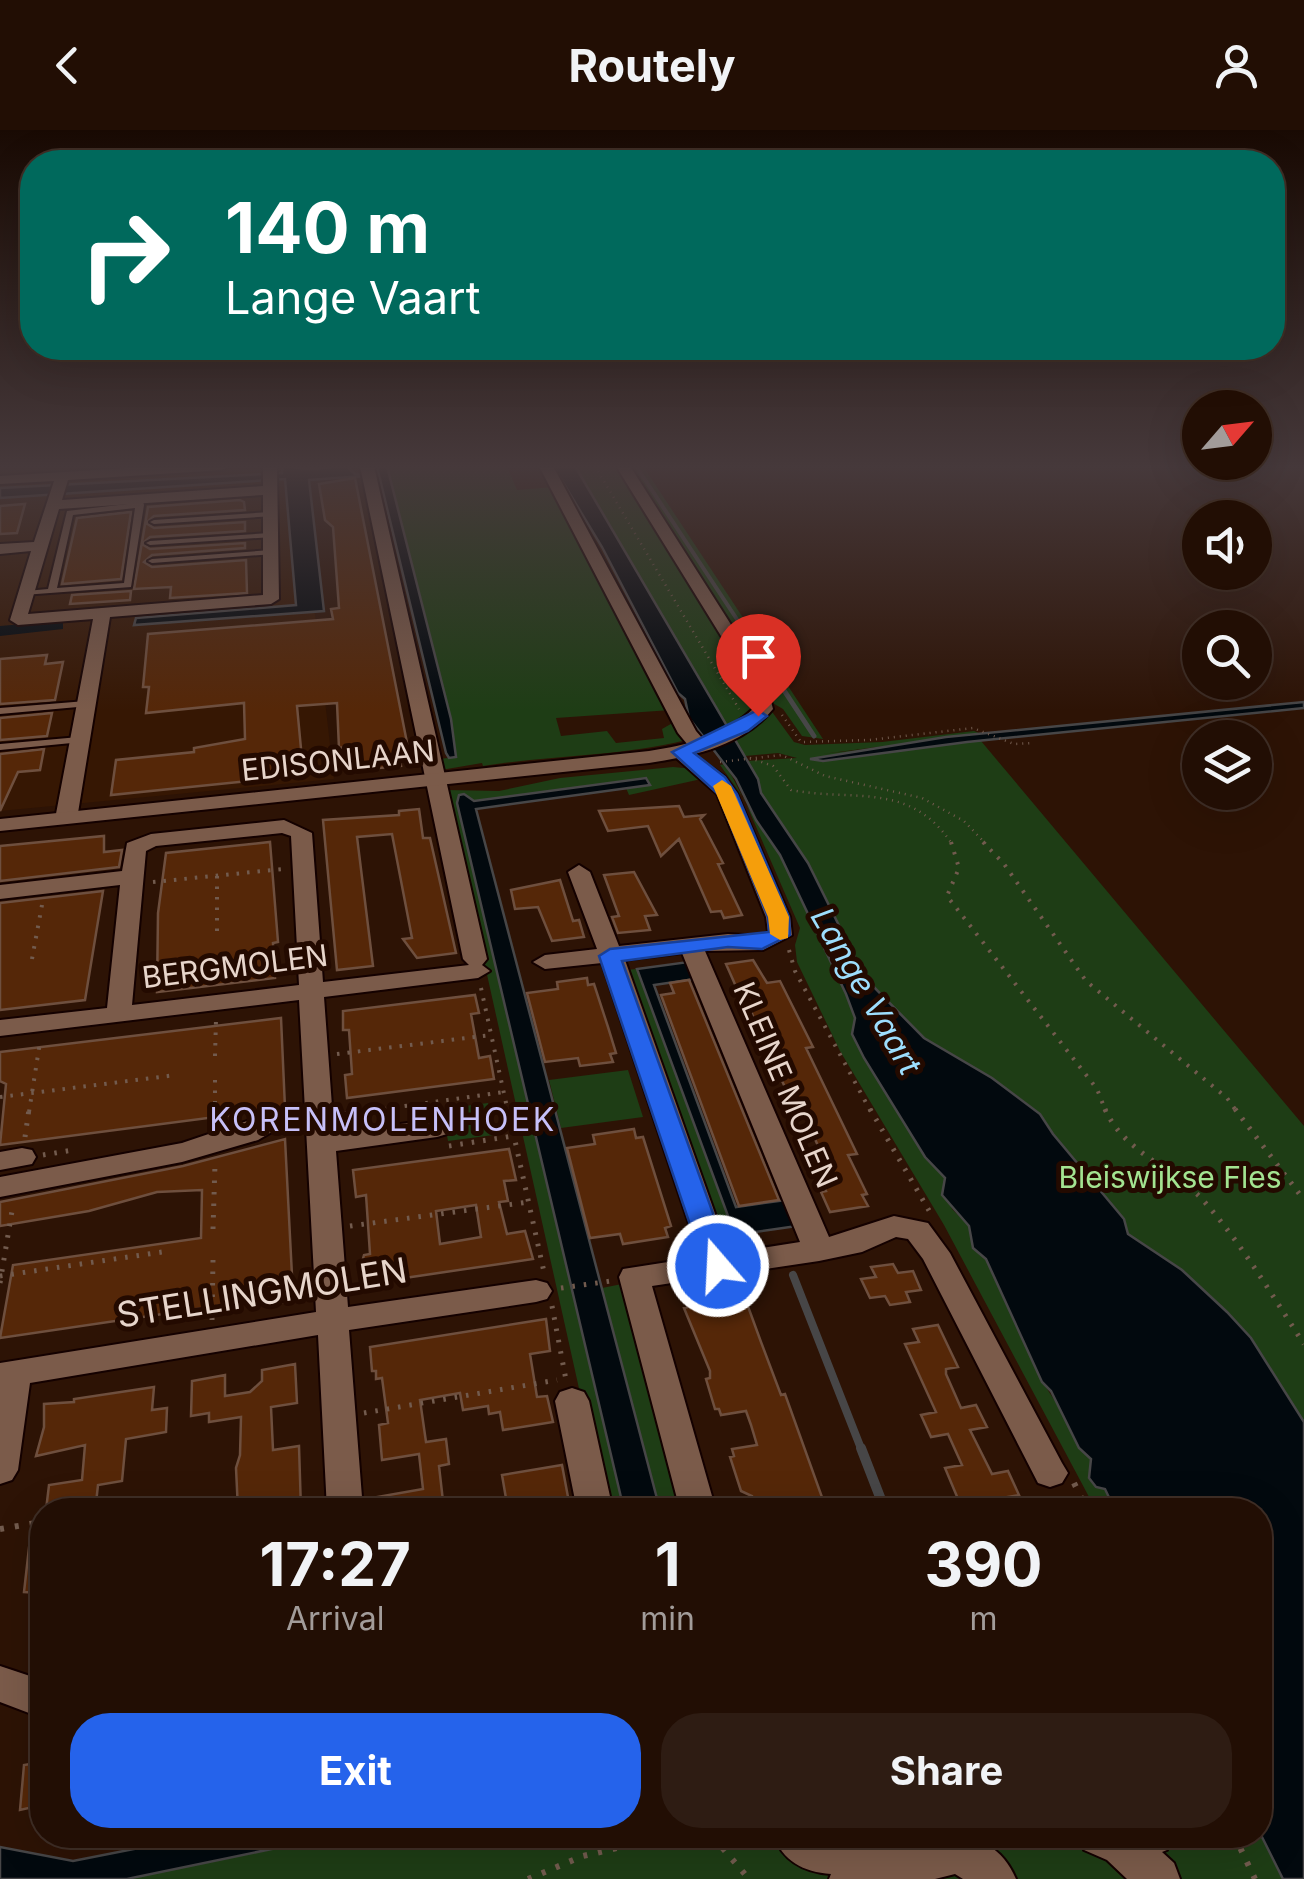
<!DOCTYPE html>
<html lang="en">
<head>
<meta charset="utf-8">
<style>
  body { margin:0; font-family:Inter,sans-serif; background:#2e1c13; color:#f1f3f6; height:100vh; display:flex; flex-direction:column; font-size:38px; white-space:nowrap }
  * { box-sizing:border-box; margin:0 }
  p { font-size:32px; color:#a29c9a }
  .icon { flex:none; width:55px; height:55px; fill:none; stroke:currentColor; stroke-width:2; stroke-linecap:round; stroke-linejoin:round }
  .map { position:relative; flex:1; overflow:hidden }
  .details { position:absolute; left:30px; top:1368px; width:1242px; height:350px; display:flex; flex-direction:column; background:#220e04; border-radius:40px; box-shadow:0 10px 40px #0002,0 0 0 2px #3f2e26 }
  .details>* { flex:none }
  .guide { position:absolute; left:20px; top:20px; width:1265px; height:210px; border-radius:40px; box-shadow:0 10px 40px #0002,0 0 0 2px #3f2e26; background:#00695c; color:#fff; overflow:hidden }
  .needle { width:65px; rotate:62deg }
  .tools { position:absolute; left:1182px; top:260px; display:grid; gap:20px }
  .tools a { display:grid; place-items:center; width:90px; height:90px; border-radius:50%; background:#220e04; box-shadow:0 10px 40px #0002,0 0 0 2px #3f2e26; font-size:50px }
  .pin { position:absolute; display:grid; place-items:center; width:85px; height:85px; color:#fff; margin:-102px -42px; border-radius:50% 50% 50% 0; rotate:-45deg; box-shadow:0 0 10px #0007 }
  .pin .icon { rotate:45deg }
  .me { position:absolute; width:110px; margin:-55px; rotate:341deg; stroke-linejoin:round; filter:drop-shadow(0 0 8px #0008) }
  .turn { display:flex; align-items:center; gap:35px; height:210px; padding:0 40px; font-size:45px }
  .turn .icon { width:130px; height:130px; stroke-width:2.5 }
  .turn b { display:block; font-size:70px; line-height:85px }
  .eta { display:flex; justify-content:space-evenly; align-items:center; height:170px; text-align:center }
  .eta b { font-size:60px; font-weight:700; line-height:70px }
  .button { display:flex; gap:20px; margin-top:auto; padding:20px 40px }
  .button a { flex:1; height:115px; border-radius:40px; background:#2563eb; color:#fff; font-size:40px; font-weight:700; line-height:115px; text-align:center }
  .button a+a { background:#2e1c13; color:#f1f3f6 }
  header { display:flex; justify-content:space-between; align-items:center; height:130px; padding:0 40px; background:#220e04; font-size:45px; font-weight:700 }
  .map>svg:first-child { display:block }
  .built { fill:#361703 }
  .green { fill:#1e3d15 }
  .water { fill:#02090e; stroke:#474647; stroke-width:2.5 }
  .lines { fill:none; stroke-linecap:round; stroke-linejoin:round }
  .stream-far3 { stroke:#474647; stroke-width:4 }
  .stream-far2 { stroke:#474647; stroke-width:5 }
  .stream-far1 { stroke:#474647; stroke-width:8 }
  .stream { stroke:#474647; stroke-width:10 }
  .canal { fill:#02090e; fill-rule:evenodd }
  .building { fill:#552708; stroke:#6e4f3e; stroke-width:2.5; fill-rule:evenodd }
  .service-casing { stroke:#140100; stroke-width:4 }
  .minor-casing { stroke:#140100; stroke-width:4 }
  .tertiary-casing { stroke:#140100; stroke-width:4 }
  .path-far3 { stroke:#725b4e; stroke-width:2.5; stroke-dasharray:1 5; stroke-linecap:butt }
  .path-far2 { stroke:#725b4e; stroke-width:4; stroke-dasharray:2.5 8; stroke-linecap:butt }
  .path-far1 { stroke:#725b4e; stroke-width:5; stroke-dasharray:2.5 9; stroke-linecap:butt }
  .path { stroke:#725b4e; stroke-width:6; stroke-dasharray:4 11; stroke-linecap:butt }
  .service { fill:#7b5b4a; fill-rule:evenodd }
  .minor { fill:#7b5b4a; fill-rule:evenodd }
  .tertiary { fill:#7b5b4a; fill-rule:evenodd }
  .route { fill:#2563eb; stroke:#184099; stroke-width:2.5 }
  .slow { fill:#f59e0b }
  .labels { text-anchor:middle; stroke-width:10; stroke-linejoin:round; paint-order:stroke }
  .street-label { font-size:30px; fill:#e7d5cb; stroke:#230a00 }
  .park-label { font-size:30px; fill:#a3e491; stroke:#230a00 }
  .water-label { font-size:32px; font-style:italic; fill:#9ddefd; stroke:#230a00 }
  .neighbourhood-label { font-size:32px; letter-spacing:2.5px; fill:#c7c0f9; stroke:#230a00 }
  .near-street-label { font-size:35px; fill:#e7d5cb; stroke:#230a00 }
</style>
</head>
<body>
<header><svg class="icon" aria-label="back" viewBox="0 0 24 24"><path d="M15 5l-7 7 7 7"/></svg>Routely<svg class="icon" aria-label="person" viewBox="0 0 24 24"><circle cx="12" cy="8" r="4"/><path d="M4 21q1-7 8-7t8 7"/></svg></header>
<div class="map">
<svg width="1304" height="1749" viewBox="0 0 1304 1749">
  <rect width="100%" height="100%" fill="#2d1305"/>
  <path class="built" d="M0,336H298L334,649L0,681Z"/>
  <path class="green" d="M387,336H507L517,360L554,357L671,580L556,588L561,606L607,601L616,613L664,608L662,599L676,591L686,610C618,627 550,625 483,636L482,633L441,640L439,629L456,627L451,589Z
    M575,336H617L744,539L754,574L749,584L731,597L725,594Z
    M628,336H643L823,609L802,606L783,579L771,572L756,534Z
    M770,579L794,612L805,615L882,612L974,601L981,604L822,624L974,607L981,611L1304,996V1506L1260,1380L926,910L865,848L808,733L761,663L746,631L797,628L778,623L745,626L733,609L760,594Z
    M724,634C737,651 743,673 756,689C794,740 818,806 846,864L855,888L853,904L864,928L925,1027L945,1048L952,1079L969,1096L973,1118L986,1129L1042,1252C1047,1257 1090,1326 1091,1331C1093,1337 1090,1342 1089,1348L1104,1359L1115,1380H1096L944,1095L840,921L797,832L795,815L800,798L744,669L720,635Z
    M673,637L695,639L706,648L629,665L626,658L650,655L647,648L474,671L463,664L457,673L624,1380H606L446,660L499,661L560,648Z
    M637,839L735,1105L719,1108L625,840Z
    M628,940L643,987L561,998L549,950Z
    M488,973L494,1005L448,1011L442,979Z
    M622,1154L684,1380H660L602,1158Z
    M1260,1540L1304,1749H67L280,1705H1260Z"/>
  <path class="water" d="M283,336L309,339L346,336L355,344L378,343L377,336H387L451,589L456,627L449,628L446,623L379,345L309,350L324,481L134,495L136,488L296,475L285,349L0,368V358L282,343Z
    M553,336H575L758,649L761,663L808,733L865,848L924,908L992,948L1040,984L1053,1004L1124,1089L1128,1104L1182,1140L1227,1182L1251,1208L1304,1292V1749H1283L1260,1703V1380H1115L1105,1359L1096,1357L1089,1348L1091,1329L1079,1318L1051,1261L1042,1252L986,1129L973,1118L969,1096L942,1065L945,1048L925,1027L864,928L852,904L855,888L846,864L780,725L756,690L736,649L689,588L685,569L678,563L602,417Z
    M1304,572V578L967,612L823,631L810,629L946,607Z
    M646,648L650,655L476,679L660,1380H624L457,673L459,665L464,664L474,671Z
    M688,832L695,849L654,855L736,1077L786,1070L797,1096L735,1105L637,839Z
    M205,1705H339L127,1749H0V1717L73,1731Z"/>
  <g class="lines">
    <path class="stream-far3" d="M636,336L746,503"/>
    <path class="stream-far2" d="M745,501L814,606"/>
    <path class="stream-far1" d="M793,1145L862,1321"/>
    <path class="stream" d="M861,1318L885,1380"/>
    <path class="canal" d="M58,491L63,493V499L0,506V496Z"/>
  </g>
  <path class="building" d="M355,348L410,628L400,629L401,636L349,641L346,617L339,618L337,573L297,576L303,640L283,639L289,647L111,665L116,630L194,622V618L245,609L244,573L146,583L149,557H143L148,504L333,489L331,479L339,478L333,397L325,390L319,354Z
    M240,370L244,372L245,380L154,386L146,393L154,398L245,392V401L150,407L142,414L150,419L245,413V418L152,425L144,432L152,437L246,430L247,463L170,468L171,457L134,459L148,377Z
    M25,374L17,403L0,404V376Z
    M131,382L121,449L62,454L77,388Z
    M131,461L130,470L70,474L72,465Z
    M47,525L45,534L63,532L55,570L0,574V529Z
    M52,583L47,606L0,610V588Z
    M44,619L40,640L18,642L0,681V624Z
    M679,676L684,687L704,685L700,689L723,733L718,734L742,785L724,788L721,781L711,782L679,709L661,726L648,696L608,701L599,681Z
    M419,679L423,708H430L456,823L417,828L403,809L412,808L392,704L357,707L373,836L337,840L323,690L399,685V681Z
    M104,706V722L122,720L119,737L0,751V716Z
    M270,712L278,812L273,813L275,848L157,862L158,783L166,723Z
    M634,742L657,785L645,786L650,800L618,803L612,787L619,786L604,745Z
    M560,750L573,791L579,790L584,807L552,811L538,777L515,779L511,760Z
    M103,761L85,870L0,880V773Z
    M753,830L767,853L780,851L813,917L806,918L857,1024L848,1025L867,1064L862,1065L868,1076L830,1082L821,1062L826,1061L820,1047L824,1046L812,1019L819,1018L802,980L796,981L771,927L777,926L762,894H756L743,860L738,861L726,834Z
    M587,848L588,855L594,854L608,897L616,923L610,924L613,932L580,936L578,928L545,932L527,863L558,859L557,852Z
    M689,850L779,1070L739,1076L661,865L674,863L670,853Z
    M475,865L479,883L471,884L479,928L490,926L494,949L347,968L345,945L352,944L349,900H343V881Z
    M281,888L285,978L0,1015L6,954L0,951V922Z
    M634,999L636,1008L643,1007L671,1096L665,1098L668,1107L623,1114L620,1104L590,1108L567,1018L595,1014L593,1005Z
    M285,1009L293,1165L284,1166V1172L265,1175L264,1169L0,1208L13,1135L201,1108L202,1060L157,1062L89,1081L0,1096V1072L183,1036Z
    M509,1019L516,1050L504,1051L508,1071L499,1072L507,1104L525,1101L533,1129L364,1154L362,1132L364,1125L370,1124L366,1065L356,1067L353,1040ZM476,1075L481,1107L440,1114L436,1081Z
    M893,1134L898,1143L913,1141L921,1160L906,1162L910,1172L890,1175L885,1166L870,1168L861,1149L876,1147L871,1137Z
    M745,1152L752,1170L746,1171L761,1212L781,1265L785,1264L823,1370H818L821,1380H753L752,1366L741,1361L730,1327L734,1326L732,1319L757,1315L751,1295L746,1281L721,1285L719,1279H715L706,1249L710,1248V1241L684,1178L688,1177L686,1171L709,1168L706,1158Z
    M546,1189L550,1221L530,1224L537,1267L547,1266L553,1292L503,1300L500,1282L489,1284L488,1276L463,1280L460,1263L420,1270L426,1312L446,1309L449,1334L439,1336L444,1380H367L366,1369L423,1359L419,1324L382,1330L379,1295L388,1293L382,1248L376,1249V1241H372L370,1217Z
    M938,1195L958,1237L946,1239V1244L961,1278L976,1275L987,1297L970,1300L992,1344L1008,1341L1019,1365L1002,1368L1008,1380H982L979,1372L961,1376L945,1338L962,1335L948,1304L931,1307L921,1285L936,1282L905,1214L919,1212L913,1199Z
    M295,1234L297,1273L271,1277L273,1320L299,1316L301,1380H238L236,1338L240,1325L241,1287L209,1292V1283L191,1286L192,1251L225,1245V1266L250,1262L262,1251V1240Z
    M154,1257L152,1280L167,1278L166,1302L126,1309L122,1351L98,1355L96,1373L46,1380L49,1355L82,1350L85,1315L36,1326L44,1297V1274L74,1272V1269Z
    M562,1335L568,1367L548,1370L550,1380H508L502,1345Z
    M31,1400L42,1401V1463L24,1462Z
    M42,1632V1675L20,1680L24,1635Z"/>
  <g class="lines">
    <defs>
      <path id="service" d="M138,368H142L144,375L131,457L23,465V461H26L48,459L67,381L136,373ZM135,378L124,453L57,458L73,385Z
        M270,382H273V386L154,394L150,392L154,390Z
        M270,403L274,405L273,407L150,415L146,413L150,411Z
        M271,420H274V424L152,433L148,431L152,429Z
        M86,571L91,574L89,576L0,584V578Z
        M79,607L84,610L82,612L0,620V614Z"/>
      <path id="minor" d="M160,336H229L222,340L68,350L62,370L263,356V336H277L279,469L271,474L110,487L77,689L73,693H59L55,689L93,489L18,495L10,490L31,421L0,424V414L34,412L54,351L0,354V346ZM263,365V465L28,484L59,379Z
        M360,336H374L487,829L482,835L490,841L478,848L324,867L334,1003L437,989L447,992L451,998L447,1004L437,1007L336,1021L348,1177L536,1150L547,1153L552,1161L547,1169L536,1172L349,1200L363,1380H327L318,1205L30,1253L18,1340L12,1350L0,1354V1233L316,1182L299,870L0,906V890L107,878L120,755L0,769V755L122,741L127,713L151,704L284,690L312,703L323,852L469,835L463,829ZM282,703L291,706L299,855L132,875L146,721L156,716Z
        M539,336H553L696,601L709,616L706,620H692L678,603Z
        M681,616L725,647L737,664L790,787L792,805L763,820L705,821L829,1107L894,1086L928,1093L950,1123L1062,1333L1068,1343L1062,1353L1050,1357L1038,1353L923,1129L908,1109L896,1107L862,1122L819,1131L652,1156L716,1380H680L619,1147L623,1139L700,1127L602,833L545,839L533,832L545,825L597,819L568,742L579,735L590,742L619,816L728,804L760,806L768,802L766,787L717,664L674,626L671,622ZM682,823L800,1112L729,1123L625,830Z
        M265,985L275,988L279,994L275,1000L258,1010L182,1032L0,1067V1047L182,1013Z
        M22,1018L32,1020L36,1027L32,1034L0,1040V1022Z
        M572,1258L584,1262L589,1271L613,1380H577L555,1271L560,1262Z
        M0,1536L42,1550V1588L0,1572Z
        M773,1705H921L920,1709C960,1699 999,1708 1016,1749H963L955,1744L935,1749H829L831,1744C803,1742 783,1731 773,1705Z
        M1078,1705H1173L1167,1720L1162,1722L1174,1733L1180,1749H1127L1107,1730L1084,1720Z"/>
      <path id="tertiary" d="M616,336H630L765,548L773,579C743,616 694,626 649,633L0,701V689L649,621C688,615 725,606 754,578L747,548Z"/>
    </defs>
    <use href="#service" class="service-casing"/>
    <use href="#minor" class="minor-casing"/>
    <use href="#tertiary" class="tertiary-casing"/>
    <path class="path-far3" d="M595,336L739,579
      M782,585L801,612L869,610L973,598L1014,614L1034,613
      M750,628L773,636L791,660C855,672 910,651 952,714
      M720,632L782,625L825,646L922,668L964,691L986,714"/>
    <path class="path-far2" d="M951,712L959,738L947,766L1097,959L1106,982
      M983,712L1004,734L1086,851L1227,968L1237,982
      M217,746V803
      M153,752L283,739
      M789,820L795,841L871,982
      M32,829L42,775
      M481,858L508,982
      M337,924L491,905
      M215,926L216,890
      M215,950V982
      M0,967L176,945
      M29,982L40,912
      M363,982L504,962"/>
    <path class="path-far1" d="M215,979V989
      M508,979L544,1142
      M870,979L931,1084
      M1105,979C1123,1021 1171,1037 1201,1068C1241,1112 1271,1164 1304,1214
      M1235,979L1304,1070
      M345,984L381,979
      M25,1007L29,979
      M449,1016L513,1006
      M43,1025L73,1020
      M350,1096L529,1072
      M213,1099L215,1034
      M0,1146L162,1122
      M0,1153L13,1075
      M561,1158L611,1151
      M552,1176L566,1250
      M212,1190L213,1130
      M364,1283L557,1250"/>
    <path class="path" d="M1074,1353L1087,1380
      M0,1399L42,1392
      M696,1705L720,1715L749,1749
      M1234,1705L1255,1749
      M528,1749L583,1726L672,1705"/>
    <use href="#service" class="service"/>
    <use href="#minor" class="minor"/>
    <use href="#tertiary" class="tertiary"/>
  </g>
  <linearGradient id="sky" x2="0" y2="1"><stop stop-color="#190a03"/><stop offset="0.58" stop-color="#46393b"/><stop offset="1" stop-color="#46393b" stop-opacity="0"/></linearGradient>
  <rect width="1304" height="581" fill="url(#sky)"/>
  <path class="route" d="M758,580L767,586L748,601L694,623L725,647L737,664L789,787L790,805L762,819L728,817L622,831L732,1136L728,1143H708L704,1136L599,826L610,819L769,802L768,787L718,664L672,622Z"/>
  <path class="slow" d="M722,650L731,656L789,787L788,808L780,810L770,804L768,787L713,656Z"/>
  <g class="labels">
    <g class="street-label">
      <text transform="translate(338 631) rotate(-6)" y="10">EDISONLAAN</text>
      <text transform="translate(235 837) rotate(-7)" y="10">BERGMOLEN</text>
      <text transform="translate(785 955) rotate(67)" y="10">KLEINE MOLEN</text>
    </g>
    <g class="park-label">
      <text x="1170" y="1058">Bleiswijkse Fles</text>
    </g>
    <g class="water-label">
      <text transform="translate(866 861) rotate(60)" y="11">Lange Vaart</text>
    </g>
    <g class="neighbourhood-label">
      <text x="383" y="1001">KORENMOLENHOEK</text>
    </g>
    <g class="near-street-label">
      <text transform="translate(262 1163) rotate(-9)" y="12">STELLINGMOLEN</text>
    </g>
  </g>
</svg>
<div class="tools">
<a><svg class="needle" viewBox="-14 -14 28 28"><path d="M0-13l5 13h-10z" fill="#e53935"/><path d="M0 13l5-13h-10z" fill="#a29c9a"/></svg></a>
<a><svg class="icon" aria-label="sound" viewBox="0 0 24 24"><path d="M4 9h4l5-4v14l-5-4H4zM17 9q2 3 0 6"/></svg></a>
<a><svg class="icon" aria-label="search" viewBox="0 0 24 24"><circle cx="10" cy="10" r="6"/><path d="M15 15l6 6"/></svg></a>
<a><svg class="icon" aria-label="layers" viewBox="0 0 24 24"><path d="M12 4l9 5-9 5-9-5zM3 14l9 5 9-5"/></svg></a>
</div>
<div class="pin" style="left:758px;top:586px;background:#d93025"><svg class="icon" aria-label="arrive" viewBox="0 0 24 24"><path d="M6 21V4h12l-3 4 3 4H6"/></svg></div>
<svg class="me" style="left:718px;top:1136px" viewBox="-20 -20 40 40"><circle r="17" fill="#2563eb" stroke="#fff" stroke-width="3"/><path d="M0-11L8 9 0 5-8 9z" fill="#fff"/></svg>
<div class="guide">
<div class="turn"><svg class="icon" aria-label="right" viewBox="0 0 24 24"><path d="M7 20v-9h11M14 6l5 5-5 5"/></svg><div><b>140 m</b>Lange Vaart</div></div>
</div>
<section class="details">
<div class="eta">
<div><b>17:27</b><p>Arrival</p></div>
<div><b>1</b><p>min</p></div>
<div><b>390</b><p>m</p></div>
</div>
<div class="button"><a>Exit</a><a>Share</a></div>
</section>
</div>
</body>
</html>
